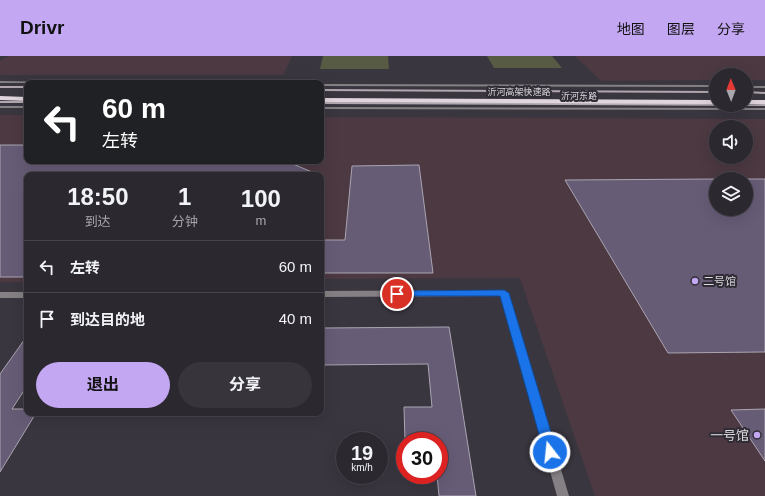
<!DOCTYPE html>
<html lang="zh">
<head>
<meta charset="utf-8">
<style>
  body { margin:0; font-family:Helvetica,"Noto Sans SC",sans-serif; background:#38343c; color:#f1f3f6; height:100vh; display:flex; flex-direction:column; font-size:15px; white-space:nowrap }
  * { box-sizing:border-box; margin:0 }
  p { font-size:13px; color:#a6a6ab }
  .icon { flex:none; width:22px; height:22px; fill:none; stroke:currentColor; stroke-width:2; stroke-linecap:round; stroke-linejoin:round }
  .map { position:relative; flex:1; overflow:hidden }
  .side { position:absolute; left:24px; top:116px; width:300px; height:244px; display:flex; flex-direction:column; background:#2c2830; border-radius:8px; box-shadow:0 4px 16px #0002,0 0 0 1px #48444c }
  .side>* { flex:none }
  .hud { position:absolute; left:24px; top:24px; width:300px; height:84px; border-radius:8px; box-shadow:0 4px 16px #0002,0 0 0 1px #48444c; background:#202124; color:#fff; overflow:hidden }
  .needle { width:26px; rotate:359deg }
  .fabs { position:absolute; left:709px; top:12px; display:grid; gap:8px }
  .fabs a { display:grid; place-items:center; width:44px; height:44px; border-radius:50%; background:#2c2830; box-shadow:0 4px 16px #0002,0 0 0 1px #48444c; font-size:20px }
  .speed { position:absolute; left:336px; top:376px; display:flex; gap:8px; font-size:20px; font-weight:700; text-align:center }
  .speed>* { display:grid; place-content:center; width:52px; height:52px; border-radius:50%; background:#2c2830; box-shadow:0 4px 16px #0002,0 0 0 1px #48444c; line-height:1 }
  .speed small { font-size:10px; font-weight:400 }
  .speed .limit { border:6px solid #d22; background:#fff; color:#111 }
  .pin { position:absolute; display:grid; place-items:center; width:34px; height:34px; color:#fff; margin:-17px; border:2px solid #fff; border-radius:50%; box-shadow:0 1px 4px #0007 }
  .me { position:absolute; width:44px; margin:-22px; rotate:344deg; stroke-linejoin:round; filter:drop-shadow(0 0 3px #0008) }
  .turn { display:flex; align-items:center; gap:14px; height:84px; padding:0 12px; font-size:18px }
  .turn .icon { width:52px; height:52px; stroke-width:2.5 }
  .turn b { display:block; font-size:28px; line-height:34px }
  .eta { display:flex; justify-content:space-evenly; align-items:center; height:68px; text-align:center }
  .eta b { font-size:24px; font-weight:700; line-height:28px }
  .button { display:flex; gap:8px; margin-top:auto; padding:8px 12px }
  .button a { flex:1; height:46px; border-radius:24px; background:#c3a7f2; color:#111; font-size:16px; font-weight:700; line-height:46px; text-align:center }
  .button a+a { background:#38343c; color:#f1f3f6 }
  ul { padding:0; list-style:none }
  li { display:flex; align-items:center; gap:12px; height:52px; padding:0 12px; border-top:1px solid #48444c }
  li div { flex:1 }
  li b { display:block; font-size:15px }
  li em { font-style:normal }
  header { display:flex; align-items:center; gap:24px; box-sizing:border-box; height:56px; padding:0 20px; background:#c3a7f2; color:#111 }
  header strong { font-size:19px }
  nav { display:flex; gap:22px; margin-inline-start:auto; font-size:14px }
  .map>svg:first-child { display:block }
  .commercial { fill:#4c3942; fill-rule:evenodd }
  .green { fill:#585b43 }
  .building { fill:#675c76; stroke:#aaa5b1 }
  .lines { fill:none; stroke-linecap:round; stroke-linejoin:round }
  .minor { fill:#858083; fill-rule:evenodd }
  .tertiary { fill:#858083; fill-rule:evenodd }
  .secondary { fill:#b0a8ae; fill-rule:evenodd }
  .trunk { fill:#e0d5dd; fill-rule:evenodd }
  .route { fill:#1a73e8; stroke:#114b97 }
  .poi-dot { fill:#c3a7f2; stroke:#302c35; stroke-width:1.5 }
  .labels { text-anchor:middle; stroke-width:4; stroke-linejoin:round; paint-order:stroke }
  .far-street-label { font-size:9px; fill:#dad7dd; stroke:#302c35 }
  .poi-label { font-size:11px; fill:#dad7dd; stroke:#302c35; text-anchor:start }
  .near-poi-label { font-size:13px; fill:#dad7dd; stroke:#302c35; text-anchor:end }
</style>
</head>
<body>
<header>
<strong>Drivr</strong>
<nav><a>地图</a><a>图层</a><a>分享</a></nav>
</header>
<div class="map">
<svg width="765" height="440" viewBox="0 0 765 440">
  <rect width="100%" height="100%" fill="#3a3640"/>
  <path class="commercial" d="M9,0H292L283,19H0V5Z
    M575,0H765V24H746V19H716V24L601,25Z
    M0,59H27V105H321V61L765,63V440H595L520,222L321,223V119H27V226H0ZM716,71H746V101H716ZM716,123H746V153H716Z"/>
  <path class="green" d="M323,0H388L389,13H320Z
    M487,0H552L562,12H494Z"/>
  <path class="building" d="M0,89H27V105H286L319,119H27V221H0Z
    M419,109L433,217H321V184H345L352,110Z
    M716,123V153H746V123H765V296L668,297L565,124Z
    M449,271L455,308L476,440H439L437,419H439V385H405L404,351H432L428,308L321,309V272Z
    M27,280V330L12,353H27V357H36L0,416V318Z
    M765,353V405L731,354Z"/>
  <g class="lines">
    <path class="minor" d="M504,234L508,237L569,440H557L501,240L321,241V235Z
      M0,236H27V242H0Z"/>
    <path class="tertiary" d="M0,25L65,26L67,27H0Z
      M321,28L716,29V31L321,30Z
      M746,30H765V32H746Z
      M0,50H27V52H0Z
      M321,51L765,52V54L321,53Z"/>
    <path class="secondary" d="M0,30H27V32H0Z
      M321,33L716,35V37L321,35Z
      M746,35L765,36V38L746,37Z
      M0,45H27V47H0Z
      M321,46L716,47V49L765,48V50L321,48Z"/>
    <path class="trunk" d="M0,40L27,41V45L0,44Z
      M321,42L716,44V48L321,46Z
      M746,44H765V48H746Z"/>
  </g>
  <path class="route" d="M504,234L509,237L557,396L555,400L550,402L546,400L544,396L500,240H397L393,238L397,235Z"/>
  <g class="poi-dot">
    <circle cx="695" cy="225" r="4"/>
    <circle cx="757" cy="379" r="4"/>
  </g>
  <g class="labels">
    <g class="far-street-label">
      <text x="519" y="39">沂河高架快速路</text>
      <text x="579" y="43">沂河东路</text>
    </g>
    <g class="poi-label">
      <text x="703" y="229">二号馆</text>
    </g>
    <g class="near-poi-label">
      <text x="749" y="384">一号馆</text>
    </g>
  </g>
</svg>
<div class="fabs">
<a><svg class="needle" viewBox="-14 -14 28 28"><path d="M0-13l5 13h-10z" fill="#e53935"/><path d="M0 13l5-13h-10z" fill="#a6a6ab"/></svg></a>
<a><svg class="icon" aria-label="sound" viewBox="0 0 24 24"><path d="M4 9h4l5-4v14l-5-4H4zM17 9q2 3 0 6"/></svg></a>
<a><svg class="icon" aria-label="layers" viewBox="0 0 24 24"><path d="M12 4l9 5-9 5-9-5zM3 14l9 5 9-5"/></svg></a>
</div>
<div class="speed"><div>19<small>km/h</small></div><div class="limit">30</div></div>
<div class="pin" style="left:397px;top:238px;background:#d93025"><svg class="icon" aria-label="arrive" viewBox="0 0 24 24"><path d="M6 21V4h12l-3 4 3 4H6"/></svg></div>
<svg class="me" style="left:550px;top:396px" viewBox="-20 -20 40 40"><circle r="17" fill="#1a73e8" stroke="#fff" stroke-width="3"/><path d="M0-11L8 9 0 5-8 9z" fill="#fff"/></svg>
<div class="hud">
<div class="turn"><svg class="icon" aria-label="left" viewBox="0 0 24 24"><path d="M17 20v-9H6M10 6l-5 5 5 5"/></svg><div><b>60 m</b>左转</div></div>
</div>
<section class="side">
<div class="eta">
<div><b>18:50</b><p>到达</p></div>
<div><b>1</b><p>分钟</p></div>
<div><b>100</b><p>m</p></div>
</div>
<ul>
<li><svg class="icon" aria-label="left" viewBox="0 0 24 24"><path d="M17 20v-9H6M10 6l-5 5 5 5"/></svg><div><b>左转</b></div><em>60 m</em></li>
<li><svg class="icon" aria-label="arrive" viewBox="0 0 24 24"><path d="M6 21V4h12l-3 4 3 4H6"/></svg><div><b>到达目的地</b></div><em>40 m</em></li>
</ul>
<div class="button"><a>退出</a><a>分享</a></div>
</section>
</div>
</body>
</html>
